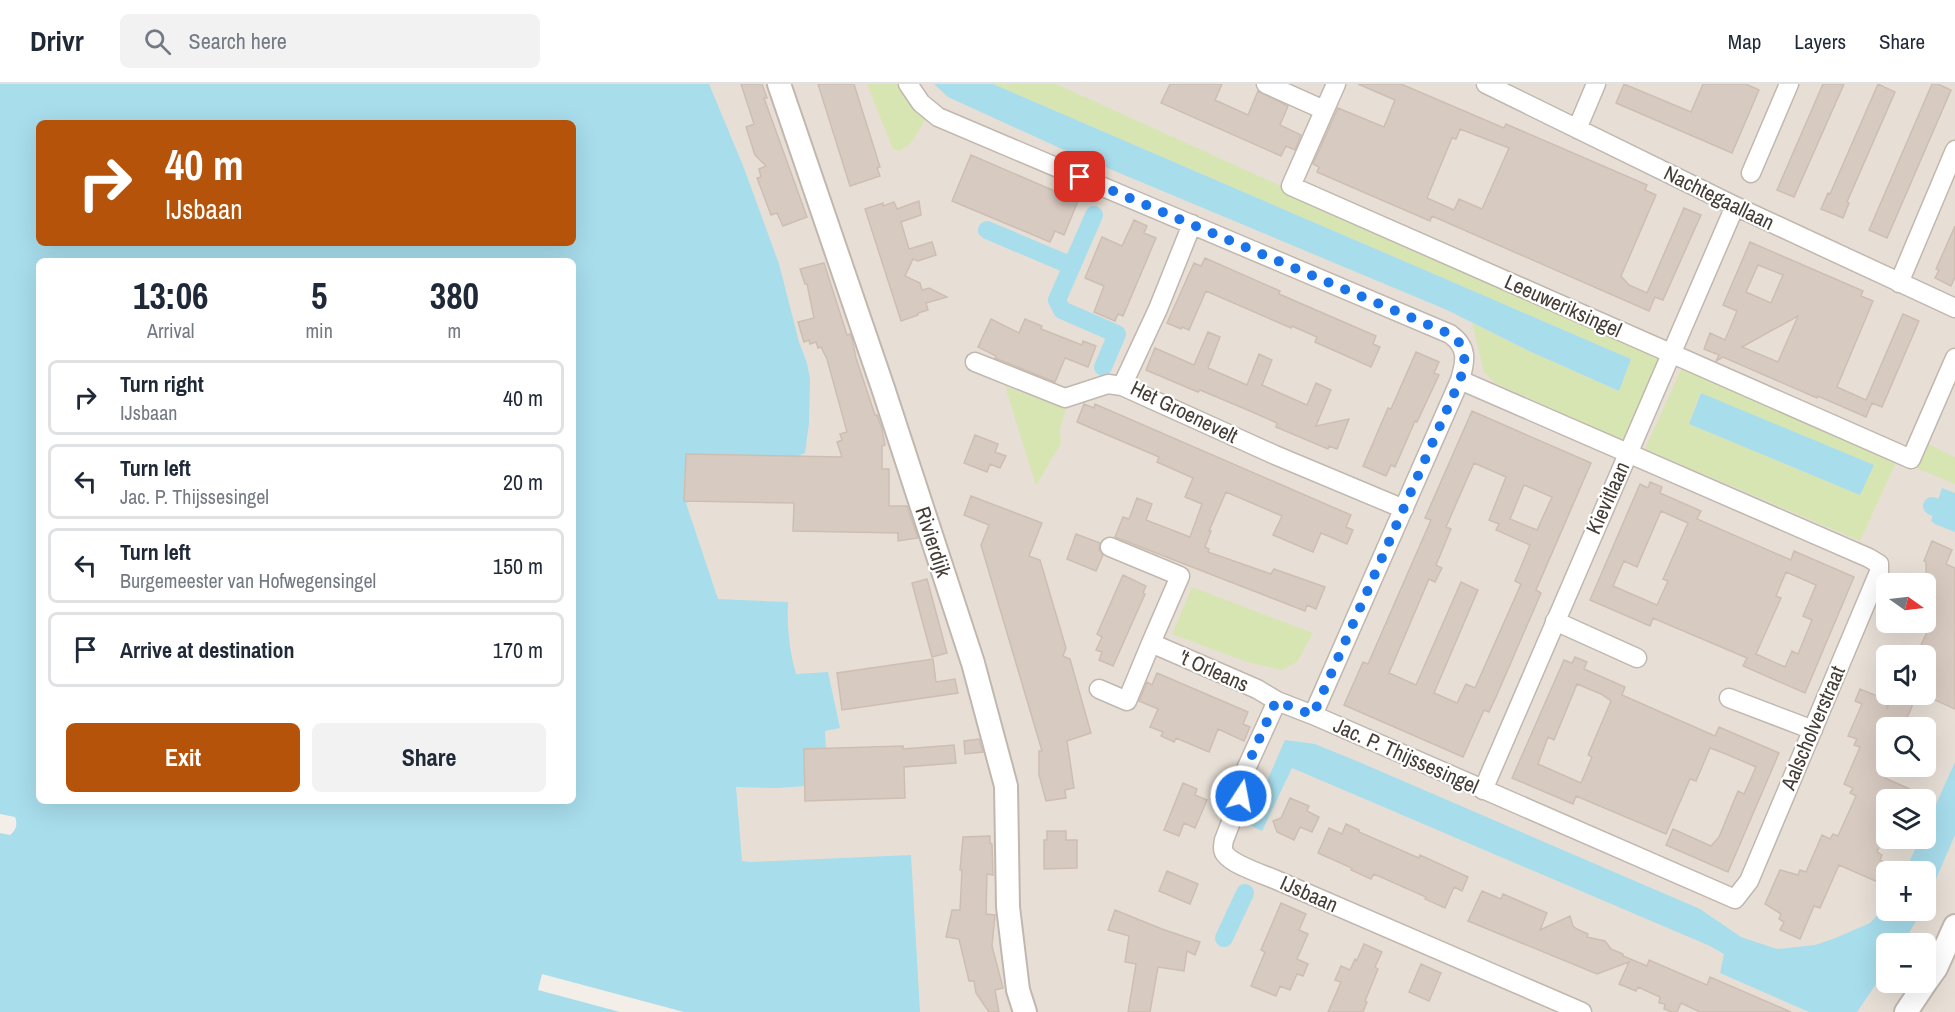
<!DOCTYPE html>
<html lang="en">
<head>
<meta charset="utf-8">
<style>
  body { margin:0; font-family:"Archivo Narrow",sans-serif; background:#f2f2f3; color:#1f2937; height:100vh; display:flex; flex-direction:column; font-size:22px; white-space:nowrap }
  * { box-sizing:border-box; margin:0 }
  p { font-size:20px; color:#747a83 }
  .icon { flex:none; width:33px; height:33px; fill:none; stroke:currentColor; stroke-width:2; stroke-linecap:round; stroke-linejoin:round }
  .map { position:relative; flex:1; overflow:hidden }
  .drawer { position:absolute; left:36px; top:174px; width:540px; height:546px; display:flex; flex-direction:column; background:#fff; border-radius:9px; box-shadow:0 6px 24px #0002 }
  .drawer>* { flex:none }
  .hud { position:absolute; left:36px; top:36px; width:540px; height:126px; border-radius:9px; box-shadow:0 6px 24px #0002; background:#b45309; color:#fff; overflow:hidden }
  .needle { width:39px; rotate:104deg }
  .tools { position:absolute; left:1876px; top:489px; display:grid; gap:12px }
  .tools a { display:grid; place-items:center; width:60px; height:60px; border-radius:9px; background:#fff; box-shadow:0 6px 24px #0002; font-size:30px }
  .pin { position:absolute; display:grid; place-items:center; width:51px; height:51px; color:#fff; margin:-26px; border-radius:12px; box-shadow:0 3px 9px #0006 }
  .me { position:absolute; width:66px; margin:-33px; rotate:11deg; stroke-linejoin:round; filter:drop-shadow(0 0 4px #0008) }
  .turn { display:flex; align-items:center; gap:21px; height:126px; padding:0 30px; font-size:27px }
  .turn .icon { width:78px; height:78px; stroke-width:2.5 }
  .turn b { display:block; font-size:42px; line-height:51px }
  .eta { display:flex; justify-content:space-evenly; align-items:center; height:102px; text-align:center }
  .eta b { font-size:36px; font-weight:800; line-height:42px }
  .cta { display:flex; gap:12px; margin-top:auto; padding:12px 30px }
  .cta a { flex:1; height:69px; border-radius:9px; background:#b45309; color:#fff; font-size:24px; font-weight:800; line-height:69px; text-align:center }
  .cta a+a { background:#f2f2f3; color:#1f2937 }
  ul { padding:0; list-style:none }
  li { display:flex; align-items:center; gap:18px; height:75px; margin:0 12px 9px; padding:0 18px; border:3px solid #e0e1e3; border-radius:9px }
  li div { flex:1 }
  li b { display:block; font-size:22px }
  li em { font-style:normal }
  header { display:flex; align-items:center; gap:36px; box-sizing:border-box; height:84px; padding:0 30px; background:#fff; border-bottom:2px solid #e0e1e3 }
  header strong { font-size:28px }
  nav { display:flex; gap:33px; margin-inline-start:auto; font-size:21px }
  .search { width:420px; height:54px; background:#f2f2f3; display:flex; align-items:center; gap:15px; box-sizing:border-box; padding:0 21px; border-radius:9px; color:#747a83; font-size:22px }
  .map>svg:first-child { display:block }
  .residential { fill:#e7dfd6; fill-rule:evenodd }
  .green { fill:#d7e5b3; fill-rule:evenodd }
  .water { fill:#a8ddec; fill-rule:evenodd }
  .pier { fill:#f3eee8 }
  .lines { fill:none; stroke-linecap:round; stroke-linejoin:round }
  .canal { stroke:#a8ddec; stroke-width:18 }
  .building { fill:#d7cac1; stroke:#cebeb2; stroke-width:1.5; fill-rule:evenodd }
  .minor-casing { stroke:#c1b7ae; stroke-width:21 }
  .tertiary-casing { stroke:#c1b7ae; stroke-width:26 }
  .minor { stroke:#fff; stroke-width:18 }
  .tertiary { stroke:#fff; stroke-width:22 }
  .route { stroke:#1a73e8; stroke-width:10; stroke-dasharray:0 18 }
  .labels { text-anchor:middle; stroke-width:4.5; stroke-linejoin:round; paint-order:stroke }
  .street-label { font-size:21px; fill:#463d37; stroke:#fff }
</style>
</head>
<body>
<header>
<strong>Drivr</strong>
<div class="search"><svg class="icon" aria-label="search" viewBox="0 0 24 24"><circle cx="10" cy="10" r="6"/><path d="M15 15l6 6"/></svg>Search here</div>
<nav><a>Map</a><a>Layers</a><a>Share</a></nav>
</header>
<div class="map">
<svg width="1955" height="928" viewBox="0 0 1955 928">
  <rect width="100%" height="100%" fill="#f3eee8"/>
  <path class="residential" d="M648,0H1955V928H910L666,846ZM1887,500H1926V538H1887ZM1887,572H1926V610H1887ZM1887,644H1926V682H1887ZM1887,716H1926V754H1887ZM1887,788H1926V826H1887ZM1887,860H1926V898H1887Z"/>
  <path class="green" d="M867,0H898L917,25L927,33L911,59L899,67L893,65Z
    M993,0H1056L1305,113L1665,271L1628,359L1495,299L1484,288L1472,239L1529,267L1618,307L1631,275Z
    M1682,283L1897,376L1860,457L1645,365ZM1700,309L1874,381L1860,411L1689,340Z
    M1005,302L1047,318L1067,320L1060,346L1061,359L1036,402Z
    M1926,359L1955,373V400L1916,384Z
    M1192,503L1313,549L1297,578L1282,586L1247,578L1172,550Z"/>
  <path class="water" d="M0,0H709L744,84L779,180L799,258L807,279L810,295L809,339L805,369L686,419L718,515L788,518C787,543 789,565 796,590L828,588L840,644L825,647L826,666L806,702L777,704L736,703L742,777L750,778L911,771L920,928H0V749L10,751C16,746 18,741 15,733L0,730ZM39,39H573V159H39ZM39,177H573V717H39Z
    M934,0H993L1631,275L1619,307L1529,267L1447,226L1062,65L948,13Z
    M1701,309L1874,381L1860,411L1689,340Z
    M1942,404L1955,409V448L1935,440L1931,437Z
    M1285,656L1315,660L1359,678L1700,825L1741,853L1777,865L1815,861L1833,855L1870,839L1887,821V826L1922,827L1903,859L1887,860V884L1857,928H1809L1720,889L1724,870L1710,862L1292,684L1262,747L1248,740Z
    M1955,678V751L1926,818V788L1905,787L1920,755L1926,754V742Z"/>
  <path class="pier" d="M542,890L684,928H620L538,906Z"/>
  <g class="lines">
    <path class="canal" d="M1094,131L1057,216L1062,226L1117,250L1103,283
      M987,146L1072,182
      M1932,422L1955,431
      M1224,854L1245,809"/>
  </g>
  <path class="building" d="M741,0H762L767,14H764L807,133L783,142L777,129L771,131L757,94L761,93L759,85L766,82L755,71L746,43L754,40Z
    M818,0H854L880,83L877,84L880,92L850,102Z
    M1170,0H1222L1215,16L1248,31L1258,7L1288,22L1280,41L1301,51L1295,66L1286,62L1281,72L1161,19Z
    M1358,0H1401L1504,44L1506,40L1647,101L1645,106L1656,111L1621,192L1629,201L1647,209L1684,124L1701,131L1663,216L1655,213L1649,227L1432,132L1430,137L1317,88L1319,83L1313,80L1338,24L1384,43L1395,16ZM1460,45L1509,64L1482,125L1459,115L1454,126L1427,114L1452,54L1456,55Z
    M1624,0L1691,28L1703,0H1746L1759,6L1732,69L1616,19Z
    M1823,0H1844L1794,113L1777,106Z
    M1878,0L1895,8L1847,118L1849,119L1843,134L1821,125L1828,109L1830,110Z
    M1932,0H1938L1951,6L1887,154L1869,146Z
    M971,71L1078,117L1064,151L1055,147L1050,158L952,117Z
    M919,117L921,131L901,138L909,165L932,158L936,171L918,177L913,175L905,192L920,199L922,206L929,204L947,213L926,219L928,226L918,229V231L901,237L865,125L883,119V122L894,118L897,125Z
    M1134,136L1147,142L1144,149L1156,154L1123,232L1118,230L1115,237L1094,228L1104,202L1085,194L1102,153L1122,162Z
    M1955,142V193L1951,202L1935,194L1939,186L1936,185Z
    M1750,158L1863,207L1861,212L1873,217L1837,303L1866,316L1903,230L1919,237L1882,323L1872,319L1866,333L1818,312L1817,314L1723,273L1716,277L1719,271L1704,265L1710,249L1725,256L1737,227L1723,221ZM1758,181L1783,191L1771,219L1746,208ZM1798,232L1778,278L1742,263Z
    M1205,174L1280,207L1279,210L1376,252L1373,260L1380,263L1371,283L1315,258L1317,253L1292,242L1291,244L1206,207L1189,246L1182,243L1181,245L1167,239L1194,179L1201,182Z
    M824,179L847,251L850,250L852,254L856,274L875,331H877L882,345L885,361L882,362V385H889V422H907L918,454L898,457V449L793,447L794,419L684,417L686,370L842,373L837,358L842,356L840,350L847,348L827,275L821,263L818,264L816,258L810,260L809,256L804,258L798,238L814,234L807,200H805L800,185Z
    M991,235L1019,249L1025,235L1042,242L1041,245L1082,261L1083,257L1096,262L1088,283L1065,274L1055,298L995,274L996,272L978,263Z
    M1208,248L1220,253L1208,284L1247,301L1259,270L1272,276L1262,301L1307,321L1316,299L1331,306L1316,342L1349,335L1337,365L1329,362L1328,365L1276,343L1277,339L1250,327L1200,306L1198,308L1146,286L1155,264L1194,281Z
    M1416,268L1439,278L1434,289L1439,291L1417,338L1415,337L1395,383L1391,381L1386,392L1363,382L1388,324L1391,325Z
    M1084,320L1094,324L1095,320L1351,431L1346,443L1353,446L1347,460L1321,449L1313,468L1273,451L1282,432L1226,408L1209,447H1211L1205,463L1209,465L1208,468L1271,490L1274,485L1325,503L1316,525L1307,521L1305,527L1115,453L1123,433L1129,435L1137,414L1152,420L1146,436L1190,453L1202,420L1185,413L1193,394L1157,378L1159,373L1077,338Z
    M1472,327L1591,379L1536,506L1541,509L1496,613L1489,628L1484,626L1463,673L1344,621L1363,578L1368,580L1431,436L1425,434ZM1474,379L1506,393L1489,436L1499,440L1496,446L1530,461L1515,497L1521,500L1475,604L1466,600L1457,619L1434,609L1478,506L1461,498L1416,601L1389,589L1429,495L1435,498L1442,484L1436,481L1451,445L1446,443ZM1524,401L1552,413L1537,446L1510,435Z
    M975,351L998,360L995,368L1006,372L1000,384L990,380L987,388L964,379Z
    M1650,398L1662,403L1660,409L1701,427L1697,435L1791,476L1794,467L1854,493L1805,609L1743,582L1747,574L1653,534L1650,542L1590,516L1640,400L1648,404ZM1661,427L1688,439L1663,495L1668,497L1657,521L1613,502L1624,477L1637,483ZM1786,488L1816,501L1803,532L1812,536L1798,570L1792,567L1785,583L1756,570L1781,514L1776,512Z
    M971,412L1042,439L1029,472L1040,476L1066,564L1063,572L1070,575L1091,649L1067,657L1074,704L1065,706L1066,714L1046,717L1039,691V667H1042L981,461L989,441L964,431Z
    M1076,450L1100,459L1099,465L1103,471L1096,487L1067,475Z
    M1932,457L1952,466L1946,480L1955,484V625L1926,612V572H1916L1932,537L1926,535V478L1924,477Z
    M1123,491L1146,502L1143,509L1145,510L1113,582L1099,576L1102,568L1096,566L1102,553L1097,550Z
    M927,495L947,569L932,573L912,499Z
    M1575,573L1587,578L1584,585L1625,603L1622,611L1715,652L1719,643L1779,669L1728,788L1666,761L1673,745L1711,762L1719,753L1738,707L1744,710L1756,683L1726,670L1710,664L1696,697L1690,695L1666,750L1576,712L1573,720L1512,694L1564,576L1572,579ZM1577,600L1601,610L1611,617L1588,671L1592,673L1581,699L1538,680L1548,653L1554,656Z
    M933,575L936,598L955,595L958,609L842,626L837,589Z
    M1157,589L1248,628L1243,640L1250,643L1244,657L1218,645L1209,668L1176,654L1174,658L1161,652L1163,648L1150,643L1158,625L1139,617L1147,598L1152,601Z
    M1860,605L1887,616V625L1893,610H1917L1903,644H1887V662L1878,682L1888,686L1885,694L1934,716H1887V744L1877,768L1882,771L1880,776L1889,780L1880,799L1839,781L1820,824L1814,822L1800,855L1780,846L1784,838L1779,835L1781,830L1765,820L1780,786L1798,791L1800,786L1806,788L1822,751L1830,755L1833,750L1838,752L1856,712L1850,709L1853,704L1844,700L1860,663L1854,661L1857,655L1848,652L1862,620L1855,617Z
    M979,655L983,668L965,670L964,657Z
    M954,661L956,679L904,683L905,714L805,717L804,665L903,662V665Z
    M1183,699L1197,705L1195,711L1207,716L1195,744L1184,739L1179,752L1164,746Z
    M1290,714L1309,722L1307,727L1319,733L1312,748L1300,743L1294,756L1277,748L1273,737L1281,734Z
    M1346,740L1359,746V748L1419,774L1420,771L1468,793L1462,807L1454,803L1445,824L1425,815L1426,813L1374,790L1371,795L1351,786L1352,784L1318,769L1329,744L1342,750Z
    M1047,747H1066V756H1077V784L1044,785V756H1047Z
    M990,752V759L992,760L993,791L987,790L986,830L995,831L992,862L1003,904L995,906L999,928H989L976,909L974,897H969L959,855L946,853L952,826H960L962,786H960L963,753Z
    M1167,787L1198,800L1190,820L1159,807Z
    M1482,807L1501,815L1503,810L1547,829L1540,846L1570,832L1573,842L1577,845L1588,850L1587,853L1605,857L1611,865L1623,870V872L1647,882L1649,876L1707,901L1710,893L1791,928H1700L1681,919L1677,928H1672L1664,925L1665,920L1659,919L1660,913L1638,903L1636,907L1619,900L1629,878L1597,890L1468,837Z
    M1281,819L1306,830L1299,846L1308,850L1297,875L1308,880L1303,892L1297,890L1290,906L1280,902L1276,912L1251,902L1265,868L1261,866Z
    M1115,826L1162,845L1200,858L1195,871L1187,867L1184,887L1158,883L1150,928H1128L1136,880L1125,878L1129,852L1108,846Z
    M1364,860L1382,868L1375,883L1378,885L1365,917L1367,918L1363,928H1328L1341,898L1335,896L1341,882L1350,886L1355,875L1357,876Z
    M1421,880L1441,889L1429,917L1409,908Z"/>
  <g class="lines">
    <defs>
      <path id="minor" d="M908,0L921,19L938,33L1450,250C1468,263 1466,276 1460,296L1313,631L1735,815L1749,797L1879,488V480L1869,474L1460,296
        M1266,0L1324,26
        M1336,0L1291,102L1911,375L1955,274
        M1486,0L1735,122L1955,224
        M1577,45L1596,0
        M1751,89L1789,0
        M1192,140L1158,225L1122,302L1275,371L1404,425
        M1899,199L1955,66
        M975,278L1065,314L1108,300L1122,302
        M1110,463L1180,492L1151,559L1257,605L1277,617
        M1555,537L1637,574
        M1099,605L1127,617L1151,559
        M1729,614L1813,646
        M1313,631L1277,617L1241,696V712L1224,756C1223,761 1222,766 1225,770C1233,781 1262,790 1274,795L1582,928
        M1483,706L1735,122"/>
      <path id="tertiary" d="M779,0L883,304L973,579L1006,702L1008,823L1018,906L1025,928
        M1926,898L1936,884L1955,842
        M1906,928L1926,898"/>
    </defs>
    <use href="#minor" class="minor-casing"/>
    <use href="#tertiary" class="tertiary-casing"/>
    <use href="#minor" class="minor"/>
    <use href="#tertiary" class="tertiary"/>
  </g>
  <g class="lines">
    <path class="route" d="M1080,93L1450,250C1468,263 1466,276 1460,296L1313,631L1276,617L1241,696V712"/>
  </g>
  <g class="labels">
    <g class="street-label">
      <text transform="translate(1719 114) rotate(26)" y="7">Nachtegaallaan</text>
      <text transform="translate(1563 222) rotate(24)" y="7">Leeuweriksingel</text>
      <text transform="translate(1184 328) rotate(26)" y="7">Het Groenevelt</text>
      <text transform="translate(1608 414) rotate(-66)" y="7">Kievitlaan</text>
      <text transform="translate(933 458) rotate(72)" y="7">Rivierdijk</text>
      <text transform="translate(1214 587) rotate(24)" y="7">'t Orleans</text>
      <text transform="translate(1813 644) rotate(-67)" y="7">Aalscholverstraat</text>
      <text transform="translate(1406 672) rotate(24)" y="7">Jac. P. Thijssesingel</text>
      <text transform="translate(1309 810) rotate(24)" y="7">IJsbaan</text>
    </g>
  </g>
</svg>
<div class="tools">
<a><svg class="needle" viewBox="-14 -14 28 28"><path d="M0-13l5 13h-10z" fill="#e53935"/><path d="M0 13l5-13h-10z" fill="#747a83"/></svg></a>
<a><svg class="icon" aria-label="sound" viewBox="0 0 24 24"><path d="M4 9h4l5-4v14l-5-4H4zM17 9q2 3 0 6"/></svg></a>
<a><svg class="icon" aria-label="search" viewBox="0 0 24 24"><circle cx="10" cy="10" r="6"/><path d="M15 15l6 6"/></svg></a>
<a><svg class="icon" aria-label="layers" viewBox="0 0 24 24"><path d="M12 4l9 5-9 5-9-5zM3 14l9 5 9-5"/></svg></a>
<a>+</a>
<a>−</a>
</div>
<div class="pin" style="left:1080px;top:93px;background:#d93025"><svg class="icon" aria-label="arrive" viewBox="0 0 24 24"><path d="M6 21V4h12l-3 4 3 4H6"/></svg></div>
<svg class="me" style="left:1241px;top:712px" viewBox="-20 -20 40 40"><circle r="17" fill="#1a73e8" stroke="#fff" stroke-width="3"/><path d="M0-11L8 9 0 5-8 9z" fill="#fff"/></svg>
<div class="hud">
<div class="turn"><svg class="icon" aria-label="right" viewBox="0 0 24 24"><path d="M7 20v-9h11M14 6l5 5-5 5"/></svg><div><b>40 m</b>IJsbaan</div></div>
</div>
<section class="drawer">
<div class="eta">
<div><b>13:06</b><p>Arrival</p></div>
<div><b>5</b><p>min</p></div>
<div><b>380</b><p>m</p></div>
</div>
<ul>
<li><svg class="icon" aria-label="right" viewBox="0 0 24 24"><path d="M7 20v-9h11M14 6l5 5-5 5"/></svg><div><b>Turn right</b><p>IJsbaan</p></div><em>40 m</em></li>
<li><svg class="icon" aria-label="left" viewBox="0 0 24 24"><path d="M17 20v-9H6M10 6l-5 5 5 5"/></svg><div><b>Turn left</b><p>Jac. P. Thijssesingel</p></div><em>20 m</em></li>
<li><svg class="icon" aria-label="left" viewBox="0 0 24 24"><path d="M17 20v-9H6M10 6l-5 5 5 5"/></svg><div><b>Turn left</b><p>Burgemeester van Hofwegensingel</p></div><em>150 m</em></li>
<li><svg class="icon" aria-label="arrive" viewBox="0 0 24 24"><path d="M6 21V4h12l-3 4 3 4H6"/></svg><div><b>Arrive at destination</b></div><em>170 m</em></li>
</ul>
<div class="cta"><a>Exit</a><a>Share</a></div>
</section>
</div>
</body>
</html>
